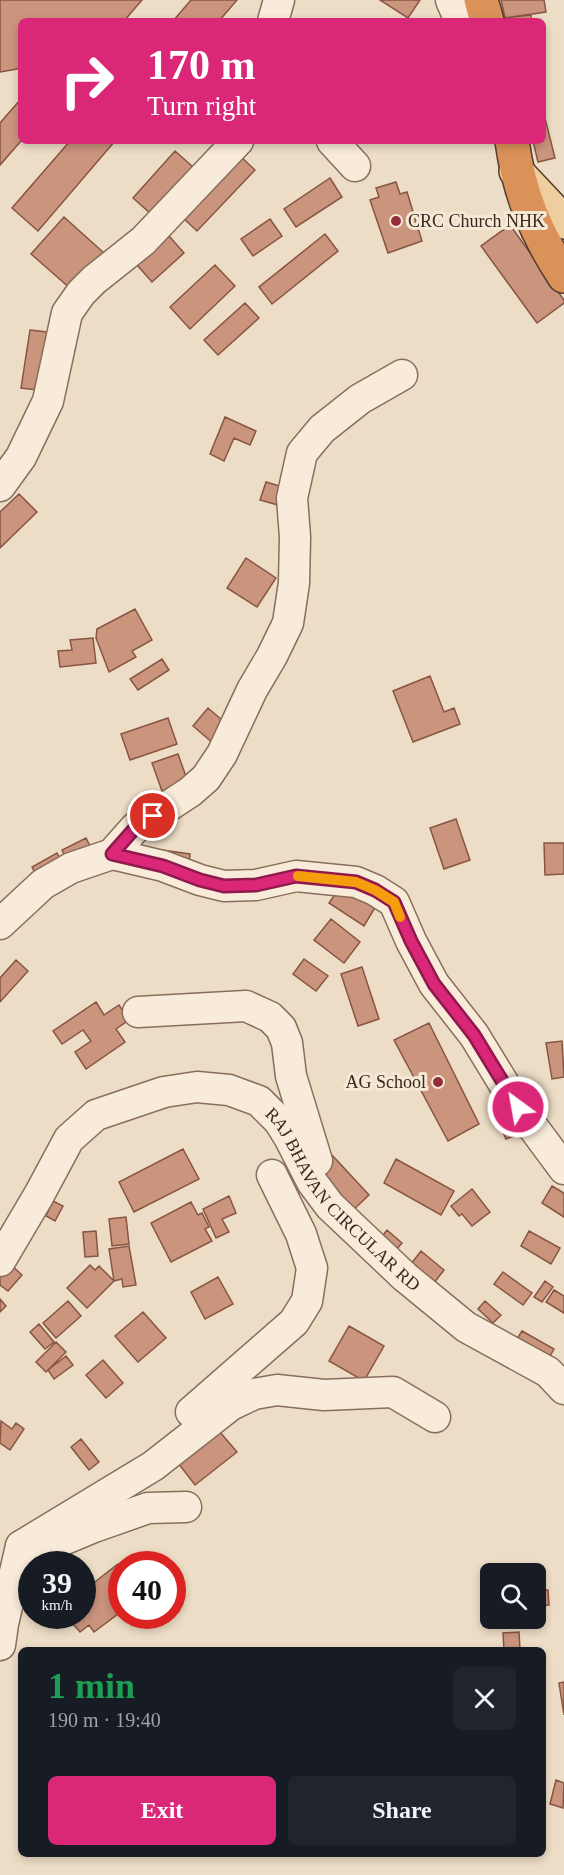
<!DOCTYPE html>
<html lang="en">
<head>
<meta charset="utf-8">
<style>
  body { margin:0; font-family:Georgia,serif; background:#20242c; color:#f1f3f6; height:100vh; display:flex; flex-direction:column; font-size:22px; white-space:nowrap }
  * { box-sizing:border-box; margin:0 }
  p { font-size:20px; color:#9ea1a6 }
  .icon { flex:none; width:33px; height:33px; fill:none; stroke:currentColor; stroke-width:2; stroke-linecap:round; stroke-linejoin:round }
  .map { position:relative; flex:1; overflow:hidden }
  .drawer { position:absolute; left:18px; top:1647px; width:528px; height:210px; display:flex; flex-direction:column; background:#171b24; border-radius:9px; box-shadow:0 3px 9px #0003 }
  .drawer>* { flex:none }
  .hud { position:absolute; left:18px; top:18px; width:528px; height:126px; border-radius:9px; box-shadow:0 3px 9px #0003; background:#db2777; color:#fff; overflow:hidden }
  .buttons { position:absolute; left:480px; top:1563px; display:grid; gap:12px }
  .buttons a { display:grid; place-items:center; width:66px; height:66px; border-radius:9px; background:#171b24; box-shadow:0 3px 9px #0003; font-size:30px }
  .speed { position:absolute; left:18px; top:1551px; display:flex; gap:12px; font-size:30px; font-weight:700; text-align:center }
  .speed>* { display:grid; place-content:center; width:78px; height:78px; border-radius:50%; background:#171b24; box-shadow:0 3px 9px #0003; line-height:1 }
  .speed small { font-size:15px; font-weight:400 }
  .speed .limit { border:9px solid #d22; background:#fff; color:#111 }
  .pin { position:absolute; display:grid; place-items:center; width:51px; height:51px; color:#fff; margin:-26px; border:3px solid #fff; border-radius:50%; box-shadow:0 2px 6px #0007 }
  .me { position:absolute; width:66px; margin:-33px; rotate:328deg; stroke-linejoin:round; filter:drop-shadow(0 0 4px #0008) }
  .turn { display:flex; align-items:center; gap:21px; height:126px; padding:0 30px; font-size:27px }
  .turn .icon { width:78px; height:78px; stroke-width:2.5 }
  .turn b { display:block; font-size:42px; line-height:51px }
  .round { display:grid; place-items:center; flex:none; width:63px; height:63px; border-radius:9px; background:#20242c }
  .head { display:flex; align-items:center; justify-content:space-between; height:102px; padding:0 30px }
  h1 { font-size:36px; font-weight:800; line-height:45px; color:#1e9e55 }
  .action { display:flex; gap:12px; margin-top:auto; padding:12px 30px }
  .action a { flex:1; height:69px; border-radius:9px; background:#db2777; color:#fff; font-size:24px; font-weight:800; line-height:69px; text-align:center }
  .action a+a { background:#20242c; color:#f1f3f6 }
  .map>svg:first-child { display:block }
  .building { fill:#cb947d; stroke:#875542; stroke-width:1.5 }
  .lines { fill:none; stroke-linecap:round; stroke-linejoin:round }
  .minor-casing { stroke:#886e5c; stroke-width:33 }
  .major-casing { stroke:#563d30; stroke-width:36 }
  .highway-casing { stroke:#563d30; stroke-width:36 }
  .minor { stroke:#f8ebd9; stroke-width:30 }
  .major { stroke:#efcd9f; stroke-width:33 }
  .highway { stroke:#da9259; stroke-width:33 }
  .route-casing { stroke:#8e194d; stroke-width:15 }
  .route { stroke:#db2777; stroke-width:10 }
  .slow { stroke:#f59e0b; stroke-width:10 }
  .poi-dot { fill:#962d3a; stroke:#f5e8d5; stroke-width:2 }
  .labels { text-anchor:middle; stroke-width:6; stroke-linejoin:round; paint-order:stroke }
  .poi-label { font-size:18px; fill:#39291f; stroke:#f5e8d5; text-anchor:start }
  .street-label { font-size:18px; fill:#39291f; stroke:#f5e8d5 }
</style>
</head>
<body>
<div class="map">
<svg width="564" height="1875" viewBox="0 0 564 1875">
  <rect width="100%" height="100%" fill="#edddc6"/>
  <path class="building" d="M0,0H142L124,21H21V65L17,69L0,72Z
    M191,0H237L219,21H173Z
    M380,0H420L408,18Z
    M501,0H544L546,12L505,18Z
    M531,15V21H505L504,18Z
    M21,99V141L0,165V123Z
    M543,110L555,158L538,162L533,141H543Z
    M70,141H115L38,231L12,208Z
    M175,151L193,167L151,214L133,198Z
    M238,154L255,170L197,231L180,215Z
    M330,178L342,197L296,227L284,209Z
    M396,182L400,194L407,192L422,241L388,253L370,200L379,197L376,188Z
    M64,217L104,253L72,290L31,254Z
    M270,219L282,236L253,256L241,239Z
    M510,225L564,300V303L537,323L481,246Z
    M325,234L338,251L272,304L259,287Z
    M169,236L184,253L152,282L137,265Z
    M215,265L235,286L190,329L170,307Z
    M245,303L259,318L218,355L204,340Z
    M30,330L47,332L38,390L21,388Z
    M225,417L256,431L250,445L234,438L224,461L210,454Z
    M266,482L283,487L278,505L260,500Z
    M19,494L37,512L0,548V512Z
    M246,558L276,578L257,607L227,588Z
    M135,609L152,640L132,651L136,657L109,672L96,638L97,629Z
    M93,638L96,663L60,667L58,651L72,650L70,640Z
    M162,659L169,670L138,690L130,679Z
    M430,676L444,712L454,708L460,724L413,742L393,691Z
    M208,708L229,726L214,744L193,726Z
    M168,718L177,744L130,760L121,734Z
    M178,754L188,782L162,791L152,763Z
    M456,819L470,860L444,869L430,828Z
    M86,838L92,850L68,863L62,850Z
    M544,843H564V874L545,875Z
    M162,850L190,854L189,866Z
    M57,853L64,866L39,880L32,867Z
    M342,884L376,906L364,926L329,903Z
    M331,919L360,942L344,963L314,940Z
    M304,959L328,976L316,991L293,974Z
    M16,960L28,971L0,1002V978Z
    M362,967L379,1019L358,1026L341,974Z
    M96,1002L104,1015L119,1005L129,1020L116,1029L125,1042L86,1069L75,1052L91,1041L83,1030L62,1044L53,1031Z
    M429,1023L479,1124L448,1141L394,1040Z
    M562,1041L564,1077L552,1079L546,1043Z
    M512,1110L522,1133L506,1139L496,1117Z
    M183,1149L199,1179L134,1212L119,1182Z
    M332,1155L369,1195L351,1212L313,1172Z
    M396,1159L454,1191L441,1215L384,1183Z
    M552,1186L564,1193V1217L542,1203Z
    M472,1189L490,1212L472,1226L462,1214L459,1216L451,1206Z
    M229,1196L236,1213L222,1219L229,1232L216,1238L203,1209Z
    M53,1201L63,1206L55,1221L46,1216Z
    M191,1202L198,1215L202,1213L209,1227L205,1229L212,1241L171,1262L151,1223Z
    M126,1217L129,1244L112,1246L109,1219Z
    M387,1230L402,1243L394,1252L380,1239Z
    M96,1231L98,1256L85,1257L83,1232Z
    M529,1231L560,1248L551,1264L521,1246Z
    M129,1246L136,1285L123,1287L122,1279L114,1281L109,1249Z
    M421,1251L444,1270L434,1283L411,1264Z
    M10,1264L22,1275L8,1291L0,1285V1276Z
    M90,1265L95,1270L99,1266L114,1281L87,1308L67,1288Z
    M503,1272L532,1293L523,1305L494,1284Z
    M218,1277L233,1304L205,1319L191,1292Z
    M545,1281L553,1287L542,1302L534,1297Z
    M554,1290L564,1296V1313L546,1302Z
    M0,1299L6,1306L0,1312Z
    M68,1301L81,1316L56,1338L43,1323Z
    M485,1301L501,1315L493,1323L478,1309Z
    M143,1312L166,1338L138,1362L115,1336Z
    M39,1324L54,1342L45,1349L30,1332Z
    M349,1326L384,1346L364,1381L329,1361Z
    M522,1331L554,1349L546,1363L515,1342Z
    M56,1342L66,1352L46,1372L36,1362Z
    M66,1356L73,1365L54,1379L48,1370Z
    M103,1360L123,1383L106,1398L86,1375Z
    M1,1421L12,1429L16,1423L24,1429L10,1450L0,1443Z
    M219,1431L237,1452L195,1485L178,1463Z
    M81,1439L99,1462L89,1470L71,1447Z
    M118,1564L122,1568V1611L94,1632L89,1625L80,1632L66,1616H82V1583L87,1588Z
    M536,1590H548L549,1605L536,1606Z
    M46,1616H64L53,1624Z
    M519,1632L520,1650H504L503,1633Z
    M564,1682V1715L559,1683Z
    M556,1780L564,1783L563,1808L550,1804Z"/>
  <g class="lines">
    <defs>
      <g id="minor">
        <path d="M451,0L460,21"/>
        <path d="M273,21L279,0"/>
        <path d="M332,141L355,166"/>
        <path d="M0,486L21,457L48,401L67,313L81,293L94,280L143,241L238,141"/>
        <path d="M112,854L135,828L190,792L206,778L222,754L252,690L272,656L288,623L294,583L295,537L292,498L302,453L322,429L360,399L402,375"/>
        <path d="M0,924L43,884L71,868L112,854L163,866L200,880L224,886L256,885L296,876L356,882L375,890L394,902L411,941L434,984L474,1035L518,1107L564,1169"/>
        <path d="M138,1012L246,1006L270,1017L281,1028L287,1043L291,1076L317,1161"/>
        <path id="s1" d="M0,1261L39,1195L69,1139L96,1115L164,1092L197,1087L229,1090L259,1101L279,1121L289,1137L312,1182L330,1206L405,1277L466,1327L548,1372L564,1389"/>
        <path d="M191,1412L294,1322L307,1301L312,1268L301,1234L272,1175"/>
        <path d="M21,1546L153,1466L231,1405L254,1394L277,1390L324,1395L393,1392L435,1417"/>
        <path d="M0,1645L3,1624L21,1546L58,1542L94,1527L148,1508L186,1507"/>
      </g>
      <path id="major" d="M516,171L564,222"/>
      <path id="highway" d="M481,0L487,21
        M512,141C519,192 535,232 564,276"/>
    </defs>
    <use href="#minor" class="minor-casing"/>
    <use href="#major" class="major-casing"/>
    <use href="#highway" class="highway-casing"/>
    <use href="#minor" class="minor"/>
    <use href="#major" class="major"/>
    <use href="#highway" class="highway"/>
  </g>
  <g class="lines">
    <defs>
      <path id="route" d="M153,816L135,828L112,854L163,866L200,880L224,886L256,885L296,876L356,882L375,890L394,902L411,941L434,984L474,1035L518,1107"/>
    </defs>
    <use href="#route" class="route-casing"/>
    <use href="#route" class="route"/>
    <path class="slow" d="M298,876L356,882L375,890L394,902L400,917"/>
  </g>
  <g class="poi-dot">
    <circle cx="396" cy="221" r="6"/>
    <circle cx="438" cy="1082" r="6"/>
  </g>
  <g class="labels">
    <g class="poi-label">
      <text x="408" y="227">CRC Church NHK</text>
      <text x="426" y="1088" text-anchor="end">AG School</text>
    </g>
    <g class="street-label">
      <text dy="6" stroke="none"><textPath href="#s1" startOffset="476">RAJ BHAVAN CIRCULAR RD</textPath></text>
    </g>
  </g>
</svg>
<div class="buttons">
<a><svg class="icon" aria-label="search" viewBox="0 0 24 24"><circle cx="10" cy="10" r="6"/><path d="M15 15l6 6"/></svg></a>
</div>
<div class="speed"><div>39<small>km/h</small></div><div class="limit">40</div></div>
<div class="pin" style="left:153px;top:816px;background:#d93025"><svg class="icon" aria-label="arrive" viewBox="0 0 24 24"><path d="M6 21V4h12l-3 4 3 4H6"/></svg></div>
<svg class="me" style="left:518px;top:1107px" viewBox="-20 -20 40 40"><circle r="17" fill="#db2777" stroke="#fff" stroke-width="3"/><path d="M0-11L8 9 0 5-8 9z" fill="#fff"/></svg>
<div class="hud">
<div class="turn"><svg class="icon" aria-label="right" viewBox="0 0 24 24"><path d="M7 20v-9h11M14 6l5 5-5 5"/></svg><div><b>170 m</b>Turn right</div></div>
</div>
<section class="drawer">
<div class="head"><div><h1>1 min</h1><p>190 m · 19:40</p></div><a class="round"><svg class="icon" aria-label="close" viewBox="0 0 24 24"><path d="M6 6l12 12M18 6L6 18"/></svg></a></div>
<div class="action"><a>Exit</a><a>Share</a></div>
</section>
</div>
</body>
</html>
